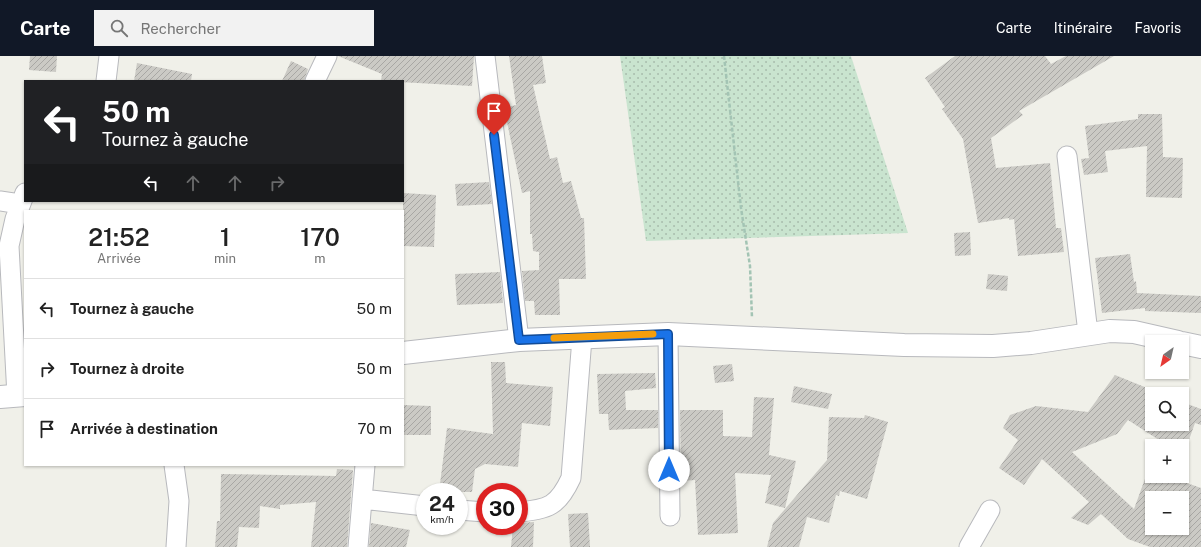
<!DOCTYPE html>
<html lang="fr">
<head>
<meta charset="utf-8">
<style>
  body { margin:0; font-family:"Public Sans",sans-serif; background:#f2f2f2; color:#222; height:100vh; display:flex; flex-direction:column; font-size:15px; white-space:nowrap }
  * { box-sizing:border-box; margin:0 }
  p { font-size:13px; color:#767676 }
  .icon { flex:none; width:22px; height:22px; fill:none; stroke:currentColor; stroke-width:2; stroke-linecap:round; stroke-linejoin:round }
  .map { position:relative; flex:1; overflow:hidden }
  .drawer { position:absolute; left:24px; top:154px; width:380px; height:256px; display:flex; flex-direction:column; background:#fff; border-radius:0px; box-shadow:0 1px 3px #0004 }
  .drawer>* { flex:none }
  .banner { position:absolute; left:24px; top:24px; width:380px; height:122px; border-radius:0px; box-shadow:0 1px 3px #0004; background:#202124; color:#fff; overflow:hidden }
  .needle { width:26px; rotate:214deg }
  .tools { position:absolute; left:1145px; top:279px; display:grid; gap:8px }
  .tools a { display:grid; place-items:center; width:44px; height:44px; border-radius:0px; background:#fff; box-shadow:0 1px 3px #0004; font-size:20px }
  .speed { position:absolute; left:416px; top:427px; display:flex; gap:8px; font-size:20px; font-weight:700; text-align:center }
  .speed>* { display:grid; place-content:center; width:52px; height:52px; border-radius:50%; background:#fff; box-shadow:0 1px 3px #0004; line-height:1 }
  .speed small { font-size:10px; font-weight:400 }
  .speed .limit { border:6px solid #d22; background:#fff; color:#111 }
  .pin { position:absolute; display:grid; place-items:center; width:34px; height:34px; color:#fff; margin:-41px -17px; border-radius:50% 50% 50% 0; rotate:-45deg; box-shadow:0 0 4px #0007 }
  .pin .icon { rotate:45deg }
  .me { position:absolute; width:44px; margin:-22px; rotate:0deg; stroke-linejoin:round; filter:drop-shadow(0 0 3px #0008) }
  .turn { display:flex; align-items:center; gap:14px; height:84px; padding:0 12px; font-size:18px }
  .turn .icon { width:52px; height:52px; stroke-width:2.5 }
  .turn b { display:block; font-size:28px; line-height:34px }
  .lanes { display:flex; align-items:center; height:38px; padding:0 12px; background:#0003; justify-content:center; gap:20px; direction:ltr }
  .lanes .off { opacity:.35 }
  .eta { display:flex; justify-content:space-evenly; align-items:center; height:68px; text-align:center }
  .eta b { font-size:24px; font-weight:600; line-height:28px }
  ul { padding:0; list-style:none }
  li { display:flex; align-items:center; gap:12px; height:60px; padding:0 12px; border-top:1px solid #e0e0e0 }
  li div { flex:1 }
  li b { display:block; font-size:15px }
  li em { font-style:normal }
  header { display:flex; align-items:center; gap:24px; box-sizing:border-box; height:56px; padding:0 20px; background:#111827; color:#fff }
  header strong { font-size:19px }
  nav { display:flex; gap:22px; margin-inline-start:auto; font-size:14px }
  .search { width:280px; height:36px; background:#f2f2f2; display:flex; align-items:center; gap:10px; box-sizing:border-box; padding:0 14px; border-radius:0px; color:#767676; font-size:15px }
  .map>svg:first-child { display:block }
  .grass { fill:url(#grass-dots) }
  .building { fill:url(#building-hatch); fill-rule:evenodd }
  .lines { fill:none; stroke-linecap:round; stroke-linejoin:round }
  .minor-casing { stroke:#b8b9bd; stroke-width:21 }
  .tertiary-casing { stroke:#b8b9bd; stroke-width:24 }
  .path { stroke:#a3c4b4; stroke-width:2.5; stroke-dasharray:4 2; stroke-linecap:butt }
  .minor { stroke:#fff; stroke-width:19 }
  .tertiary { stroke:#fff; stroke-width:22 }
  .route-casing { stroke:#114b97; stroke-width:10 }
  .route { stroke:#1a73e8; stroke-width:7 }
  .slow { stroke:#f59e0b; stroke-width:7 }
</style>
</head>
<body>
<header>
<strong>Carte</strong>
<div class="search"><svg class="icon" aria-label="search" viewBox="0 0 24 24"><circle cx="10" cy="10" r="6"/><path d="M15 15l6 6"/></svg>Rechercher</div>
<nav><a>Carte</a><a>Itinéraire</a><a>Favoris</a></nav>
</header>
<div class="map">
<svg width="1201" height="491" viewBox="0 0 1201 491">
  <defs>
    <pattern id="grass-dots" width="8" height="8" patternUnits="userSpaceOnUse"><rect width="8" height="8" fill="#c9e4cf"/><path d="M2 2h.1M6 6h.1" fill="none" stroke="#a7bcac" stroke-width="1.8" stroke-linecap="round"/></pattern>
    <pattern id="building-hatch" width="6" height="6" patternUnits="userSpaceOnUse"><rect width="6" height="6" fill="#cbcac5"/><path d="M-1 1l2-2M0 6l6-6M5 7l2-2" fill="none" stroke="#a8a7a4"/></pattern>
  </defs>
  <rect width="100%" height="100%" fill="#f0f0e9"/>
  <path class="grass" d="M620,0H851L908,177L646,185Z"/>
  <path class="building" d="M30,0H57L56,16L29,14Z
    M338,0H474L472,30L381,25L382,18Z
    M509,0H542L546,27L533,29L550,103L557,101L563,127L571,125L581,162H584L586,223H559L560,259H535L534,245H525L522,215L539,214V196L533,195L532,178H530V135L522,137L504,52L516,49Z
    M955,0H1045L1051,8L1066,0H1114L1019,55L1023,59L991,82L996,112L1050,107L1056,172H1061L1064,196L1018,200L1014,163L1009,164V162L978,167L963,83L942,53L945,51L925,22Z
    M291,5L308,13L304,25H282Z
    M137,7L192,18L191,25H134Z
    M1138,58H1162L1163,101L1183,102L1182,142L1146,141L1147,90L1105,95L1108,116L1084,119L1081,103L1089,102L1085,70L1138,63Z
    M489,126L492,148L457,150L455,128Z
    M403,137L436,139L434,191L403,190Z
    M970,176L971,199L955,200L954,177Z
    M1130,198L1134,226L1136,225L1137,237L1201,240V257L1145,255V252L1102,257L1095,202Z
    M500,216L503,247L457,249L455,218Z
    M988,218L1008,220L1007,235L986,233Z
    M491,306H505L506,327L553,331L550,370L522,367L518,411L485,408L475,413L472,436H439L447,372L493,378Z
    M732,308L734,325L715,327L713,310Z
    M655,317L656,332L625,335L626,354H658V372L609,374L608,358H599L597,318Z
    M1115,319L1152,334V368H1182V346L1201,353V369L1195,367L1184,398H1182V390H1157L1159,384L1128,364L1117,378L1072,396L1134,453L1150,409L1152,410V420H1167L1201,432V491H1150L1128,483L1101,458L1088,469L1071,462L1089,446L1042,403L1024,429L999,412L1018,384L1003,372L1010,359L1036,350L1088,356ZM1152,442H1182V472H1152Z
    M794,330L832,338L828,353L791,346Z
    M754,341L774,342L769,399L796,405L785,452L765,447L771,419L735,417L738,477L698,479L695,424L681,425L680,354H723V380L752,381Z
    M403,349L431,350V379H403Z
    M865,359L888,366L867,443L840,435L839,440L836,439L829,467L807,461L799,491H767L773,467L827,404L829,361L864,362Z
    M337,413L353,414L347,491H311L316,446L280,449V453L260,450L259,472L239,471L237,491H215L217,465H220L221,418L336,420Z
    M588,457L590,491H570L568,458Z
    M534,466L533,491H511L513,470H519V467Z
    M371,467L410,474L406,491H369Z"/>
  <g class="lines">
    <defs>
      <path id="minor" d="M485,0L519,284
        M106,25L109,0
        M315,25L327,0
        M1067,100L1088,277
        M0,145L20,148
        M668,278L670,460
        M17,340L9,190L15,163L25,137
        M174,409L179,445L176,491
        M362,443L425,450
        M459,454L485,456
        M519,456C549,453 558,450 571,422L582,282
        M358,491L365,409
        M969,491L990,454"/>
      <path id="tertiary" d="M1182,287L1201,291
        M403,297L519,284L668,278L904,289L993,290L1031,287L1110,275L1134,276L1178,286
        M0,341L25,339"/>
    </defs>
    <use href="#minor" class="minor-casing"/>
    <use href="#tertiary" class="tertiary-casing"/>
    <path class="path" d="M724,0L741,152L750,210L752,262"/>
    <use href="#minor" class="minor"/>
    <use href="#tertiary" class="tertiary"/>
  </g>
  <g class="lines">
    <defs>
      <path id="route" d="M494,79L519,284L668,278L669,414"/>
    </defs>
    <use href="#route" class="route-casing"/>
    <use href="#route" class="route"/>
    <path class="slow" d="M554,282L653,278"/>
  </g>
</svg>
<div class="tools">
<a><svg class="needle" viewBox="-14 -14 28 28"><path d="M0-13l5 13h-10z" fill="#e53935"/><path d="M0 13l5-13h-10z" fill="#767676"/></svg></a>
<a><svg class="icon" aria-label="search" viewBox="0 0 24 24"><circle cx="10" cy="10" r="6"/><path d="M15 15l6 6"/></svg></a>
<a>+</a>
<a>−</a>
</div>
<div class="speed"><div>24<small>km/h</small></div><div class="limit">30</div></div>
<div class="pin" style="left:494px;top:79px;background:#d93025"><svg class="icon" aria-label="arrive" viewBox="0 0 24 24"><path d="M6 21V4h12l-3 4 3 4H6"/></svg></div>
<svg class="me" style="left:669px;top:414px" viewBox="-20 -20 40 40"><circle r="19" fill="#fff"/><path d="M0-13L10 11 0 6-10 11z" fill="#1a73e8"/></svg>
<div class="banner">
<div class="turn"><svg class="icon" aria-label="left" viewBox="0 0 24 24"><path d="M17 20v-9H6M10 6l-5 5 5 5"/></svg><div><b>50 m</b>Tournez à gauche</div></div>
<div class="lanes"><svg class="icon" aria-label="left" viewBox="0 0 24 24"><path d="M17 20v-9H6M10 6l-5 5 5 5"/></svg><svg class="icon off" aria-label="ahead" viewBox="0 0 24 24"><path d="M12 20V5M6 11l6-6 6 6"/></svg><svg class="icon off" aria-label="ahead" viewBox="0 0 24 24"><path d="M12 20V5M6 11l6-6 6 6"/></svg><svg class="icon off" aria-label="right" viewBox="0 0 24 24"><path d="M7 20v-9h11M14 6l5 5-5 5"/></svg></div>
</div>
<section class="drawer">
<div class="eta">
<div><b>21:52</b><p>Arrivée</p></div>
<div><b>1</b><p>min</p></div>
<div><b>170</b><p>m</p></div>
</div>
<ul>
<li><svg class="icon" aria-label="left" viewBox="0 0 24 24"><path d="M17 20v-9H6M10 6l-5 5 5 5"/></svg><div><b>Tournez à gauche</b></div><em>50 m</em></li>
<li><svg class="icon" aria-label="right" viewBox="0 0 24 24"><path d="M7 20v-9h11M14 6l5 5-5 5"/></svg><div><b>Tournez à droite</b></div><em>50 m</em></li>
<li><svg class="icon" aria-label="arrive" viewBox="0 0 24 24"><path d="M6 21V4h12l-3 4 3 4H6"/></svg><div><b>Arrivée à destination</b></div><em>70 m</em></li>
</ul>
</section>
</div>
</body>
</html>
